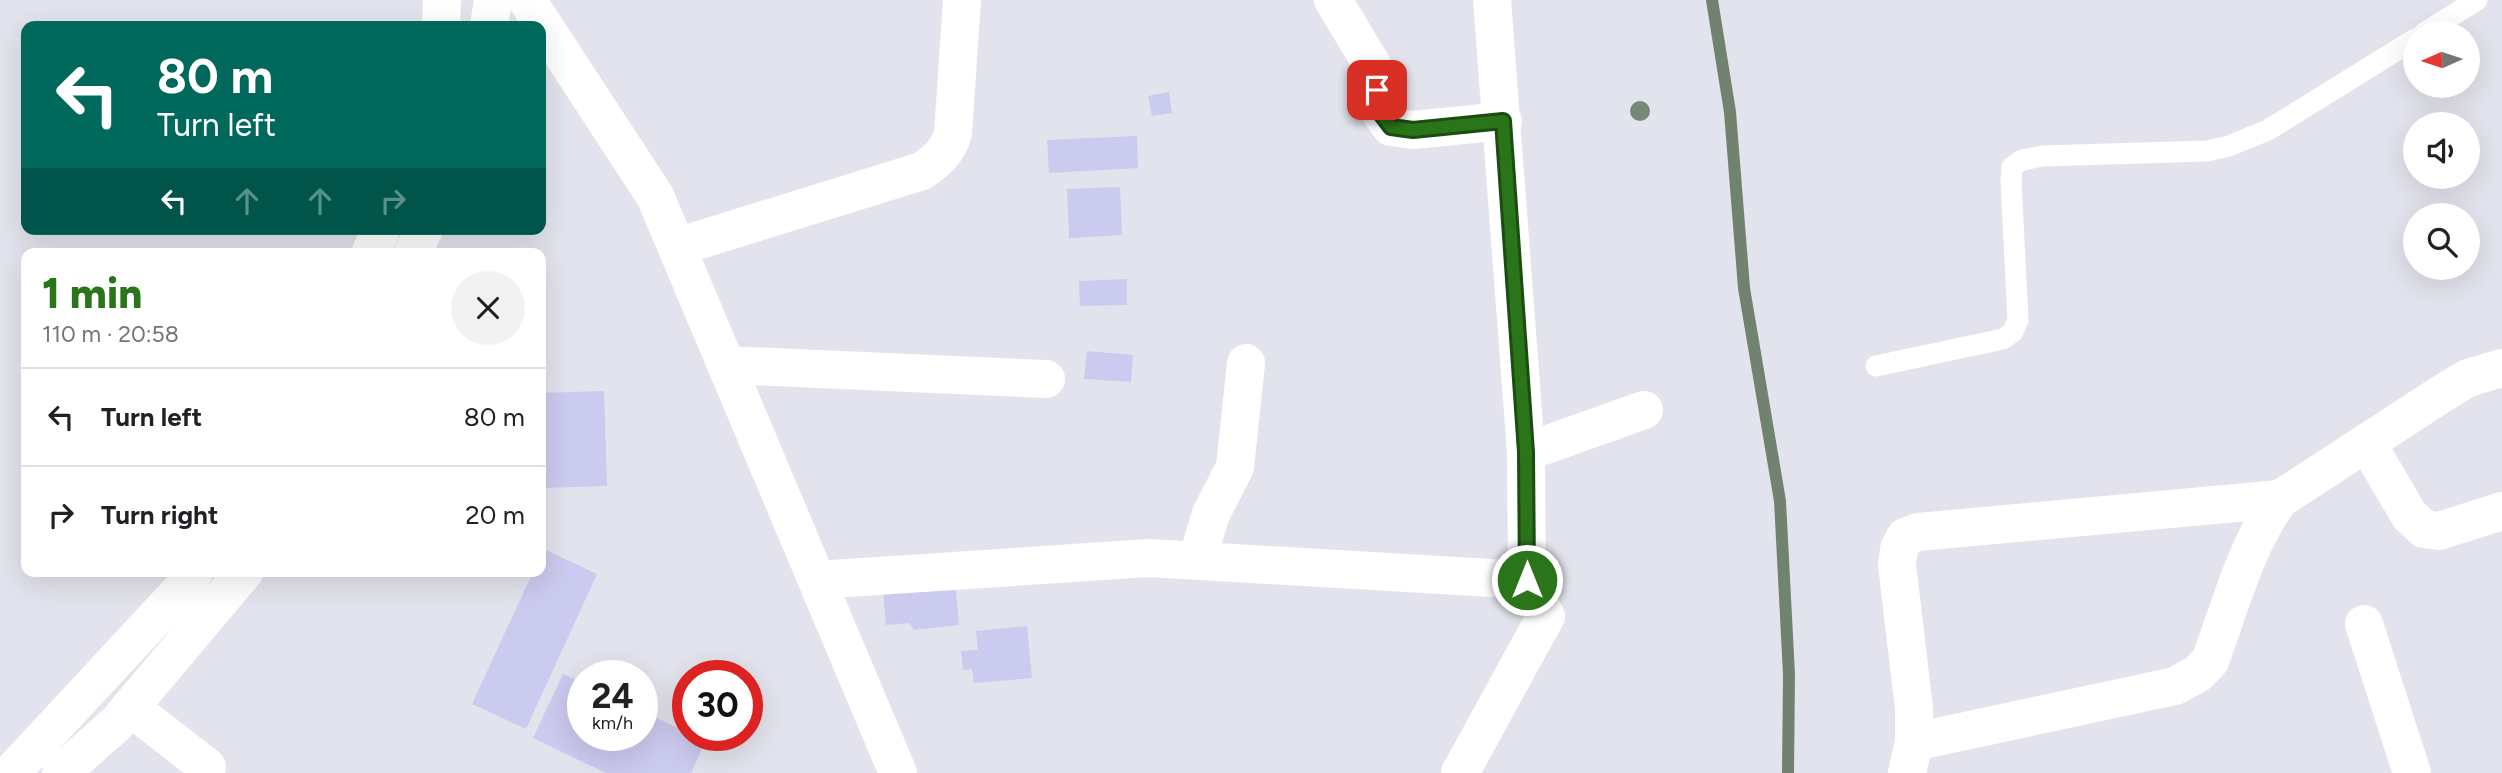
<!DOCTYPE html>
<html lang="en">
<head>
<meta charset="utf-8">
<style>
  body { margin:0; font-family:Figtree,sans-serif; background:#f2f2f2; color:#202124; height:100vh; display:flex; flex-direction:column; font-size:26px; white-space:nowrap }
  * { box-sizing:border-box; margin:0 }
  p { font-size:23px; color:#757577 }
  .icon { flex:none; width:38px; height:38px; fill:none; stroke:currentColor; stroke-width:2; stroke-linecap:round; stroke-linejoin:round }
  .map { position:relative; flex:1; overflow:hidden }
  .details { position:absolute; left:21px; top:248px; width:525px; height:329px; display:flex; flex-direction:column; background:#fff; border-radius:14px; box-shadow:0 7px 28px #0002 }
  .details>* { flex:none }
  .top-card { position:absolute; left:21px; top:21px; width:525px; height:214px; border-radius:14px; box-shadow:0 7px 28px #0002; background:#00695c; color:#fff; overflow:hidden }
  .needle { width:46px; rotate:267deg }
  .controls { position:absolute; left:2403px; top:21px; display:grid; gap:14px }
  .controls a { display:grid; place-items:center; width:77px; height:77px; border-radius:50%; background:#fff; box-shadow:0 7px 28px #0002; font-size:35px }
  .speed { position:absolute; left:567px; top:660px; display:flex; gap:14px; font-size:35px; font-weight:700; text-align:center }
  .speed>* { display:grid; place-content:center; width:91px; height:91px; border-radius:50%; background:#fff; box-shadow:0 7px 28px #0002; line-height:1 }
  .speed small { font-size:18px; font-weight:400 }
  .speed .limit { border:10px solid #d22; background:#fff; color:#111 }
  .pin { position:absolute; display:grid; place-items:center; width:60px; height:60px; color:#fff; margin:-30px; border-radius:14px; box-shadow:0 4px 10px #0006 }
  .me { position:absolute; width:77px; margin:-38px; rotate:0deg; stroke-linejoin:round; filter:drop-shadow(0 0 5px #0008) }
  .turn { display:flex; align-items:center; gap:24px; height:147px; padding:0 21px; font-size:32px }
  .turn .icon { width:91px; height:91px; stroke-width:2.5 }
  .turn b { display:block; font-size:49px; line-height:60px }
  .lanes { display:flex; align-items:center; height:66px; padding:0 21px; background:#0003; justify-content:center; gap:35px; direction:ltr }
  .lanes .off { opacity:.35 }
  .round { display:grid; place-items:center; flex:none; width:74px; height:74px; border-radius:37px; background:#f2f2f2 }
  .summary { display:flex; align-items:center; justify-content:space-between; height:119px; padding:0 21px }
  h1 { font-size:42px; font-weight:800; line-height:52px; color:#2a7519 }
  ul { padding:0; list-style:none }
  li { display:flex; align-items:center; gap:21px; height:98px; padding:0 21px; border-top:2px solid #e0e0e0 }
  li div { flex:1 }
  li b { display:block; font-size:26px }
  li em { font-style:normal }
  .map>svg:first-child { display:block }
  .lines { fill:none; stroke-linecap:round; stroke-linejoin:round }
  .stream { stroke:#71826f; stroke-width:12 }
  .building { fill:#cbcaef }
  .lane { stroke:#fff; stroke-width:21 }
  .street { stroke:#fff; stroke-width:38 }
  .primary { stroke:#fff; stroke-width:38 }
  .tree { fill:#748875 }
  .route-casing { stroke:#1b4c10; stroke-width:18 }
  .route { stroke:#2a7519; stroke-width:12 }
</style>
</head>
<body>
<div class="map">
<svg width="2502" height="773" viewBox="0 0 2502 773">
  <rect width="100%" height="100%" fill="#e3e3ed"/>
  <g class="lines">
    <path class="stream" d="M1712,0L1730,112L1744,288L1780,501L1789,674L1788,773"/>
  </g>
  <path class="building" d="M1169,92L1172,113L1152,116L1148,96Z
    M1137,136L1138,168L1049,173L1047,140Z
    M1120,187L1122,235L1069,238L1067,189Z
    M1127,279V305L1080,306L1079,281Z
    M1087,351L1133,355L1131,382L1084,379Z
    M604,391L607,486L541,488V393Z
    M544,549L597,574L526,729L472,704L533,572H541V556Z
    M955,584L959,625L914,630L909,623L886,625L883,591Z
    M1027,626L1032,678L974,683L972,669L963,670L961,651L978,650L976,631Z
    M563,674L583,683V735H642V711L688,733V735L706,741L691,773H606L533,738Z"/>
  <g class="lines">
    <path class="lane" d="M2424,33L2477,0
      M1876,366L2003,339L2013,332L2018,320L2011,181L2012,167L2022,160L2043,156L2207,151L2229,146L2268,130L2415,39"/>
    <path class="street" d="M527,0L655,196L898,773
      M1333,0L1372,65L1382,115L1391,127L1413,130L1503,121
      M1492,0L1526,452L1527,580
      M677,247L922,171C938,160 948,151 953,133L962,0
      M726,365L1046,379
      M2367,443L2409,515L2424,529L2439,531L2502,511
      M1526,452L1644,410
      M1197,560L1211,514L1235,467L1246,363
      M817,580L1149,558L1527,580L1546,616L1460,773
      M2364,624L2412,773
      M130,707L207,767
      M1914,742L2175,686L2197,674L2210,661C2229,610 2247,542 2280,499L2443,393L2468,378L2502,368
      M1907,773L1914,742V708L1897,565L1899,549L1905,537L1918,532L2280,499"/>
    <path class="primary" d="M441,26L442,0
      M489,26L493,0
      M370,254L381,229
      M412,254L424,229
      M11,773L184,587L194,572
      M61,773L117,723L244,572"/>
  </g>
  <circle class="tree" cx="1640" cy="111" r="10"/>
  <g class="lines">
    <defs>
      <path id="route" d="M1377,90L1382,115L1391,127L1413,130L1503,121L1526,452L1527,580"/>
    </defs>
    <use href="#route" class="route-casing"/>
    <use href="#route" class="route"/>
  </g>
</svg>
<div class="controls">
<a><svg class="needle" viewBox="-14 -14 28 28"><path d="M0-13l5 13h-10z" fill="#e53935"/><path d="M0 13l5-13h-10z" fill="#757577"/></svg></a>
<a><svg class="icon" aria-label="sound" viewBox="0 0 24 24"><path d="M4 9h4l5-4v14l-5-4H4zM17 9q2 3 0 6"/></svg></a>
<a><svg class="icon" aria-label="search" viewBox="0 0 24 24"><circle cx="10" cy="10" r="6"/><path d="M15 15l6 6"/></svg></a>
</div>
<div class="speed"><div>24<small>km/h</small></div><div class="limit">30</div></div>
<div class="pin" style="left:1377px;top:90px;background:#d93025"><svg class="icon" aria-label="arrive" viewBox="0 0 24 24"><path d="M6 21V4h12l-3 4 3 4H6"/></svg></div>
<svg class="me" style="left:1527px;top:580px" viewBox="-20 -20 40 40"><circle r="17" fill="#2a7519" stroke="#fff" stroke-width="3"/><path d="M0-11L8 9 0 5-8 9z" fill="#fff"/></svg>
<div class="top-card">
<div class="turn"><svg class="icon" aria-label="left" viewBox="0 0 24 24"><path d="M17 20v-9H6M10 6l-5 5 5 5"/></svg><div><b>80 m</b>Turn left</div></div>
<div class="lanes"><svg class="icon" aria-label="left" viewBox="0 0 24 24"><path d="M17 20v-9H6M10 6l-5 5 5 5"/></svg><svg class="icon off" aria-label="ahead" viewBox="0 0 24 24"><path d="M12 20V5M6 11l6-6 6 6"/></svg><svg class="icon off" aria-label="ahead" viewBox="0 0 24 24"><path d="M12 20V5M6 11l6-6 6 6"/></svg><svg class="icon off" aria-label="right" viewBox="0 0 24 24"><path d="M7 20v-9h11M14 6l5 5-5 5"/></svg></div>
</div>
<section class="details">
<div class="summary"><div><h1>1 min</h1><p>110 m · 20:58</p></div><a class="round"><svg class="icon" aria-label="close" viewBox="0 0 24 24"><path d="M6 6l12 12M18 6L6 18"/></svg></a></div>
<ul>
<li><svg class="icon" aria-label="left" viewBox="0 0 24 24"><path d="M17 20v-9H6M10 6l-5 5 5 5"/></svg><div><b>Turn left</b></div><em>80 m</em></li>
<li><svg class="icon" aria-label="right" viewBox="0 0 24 24"><path d="M7 20v-9h11M14 6l5 5-5 5"/></svg><div><b>Turn right</b></div><em>20 m</em></li>
</ul>
</section>
</div>
</body>
</html>
